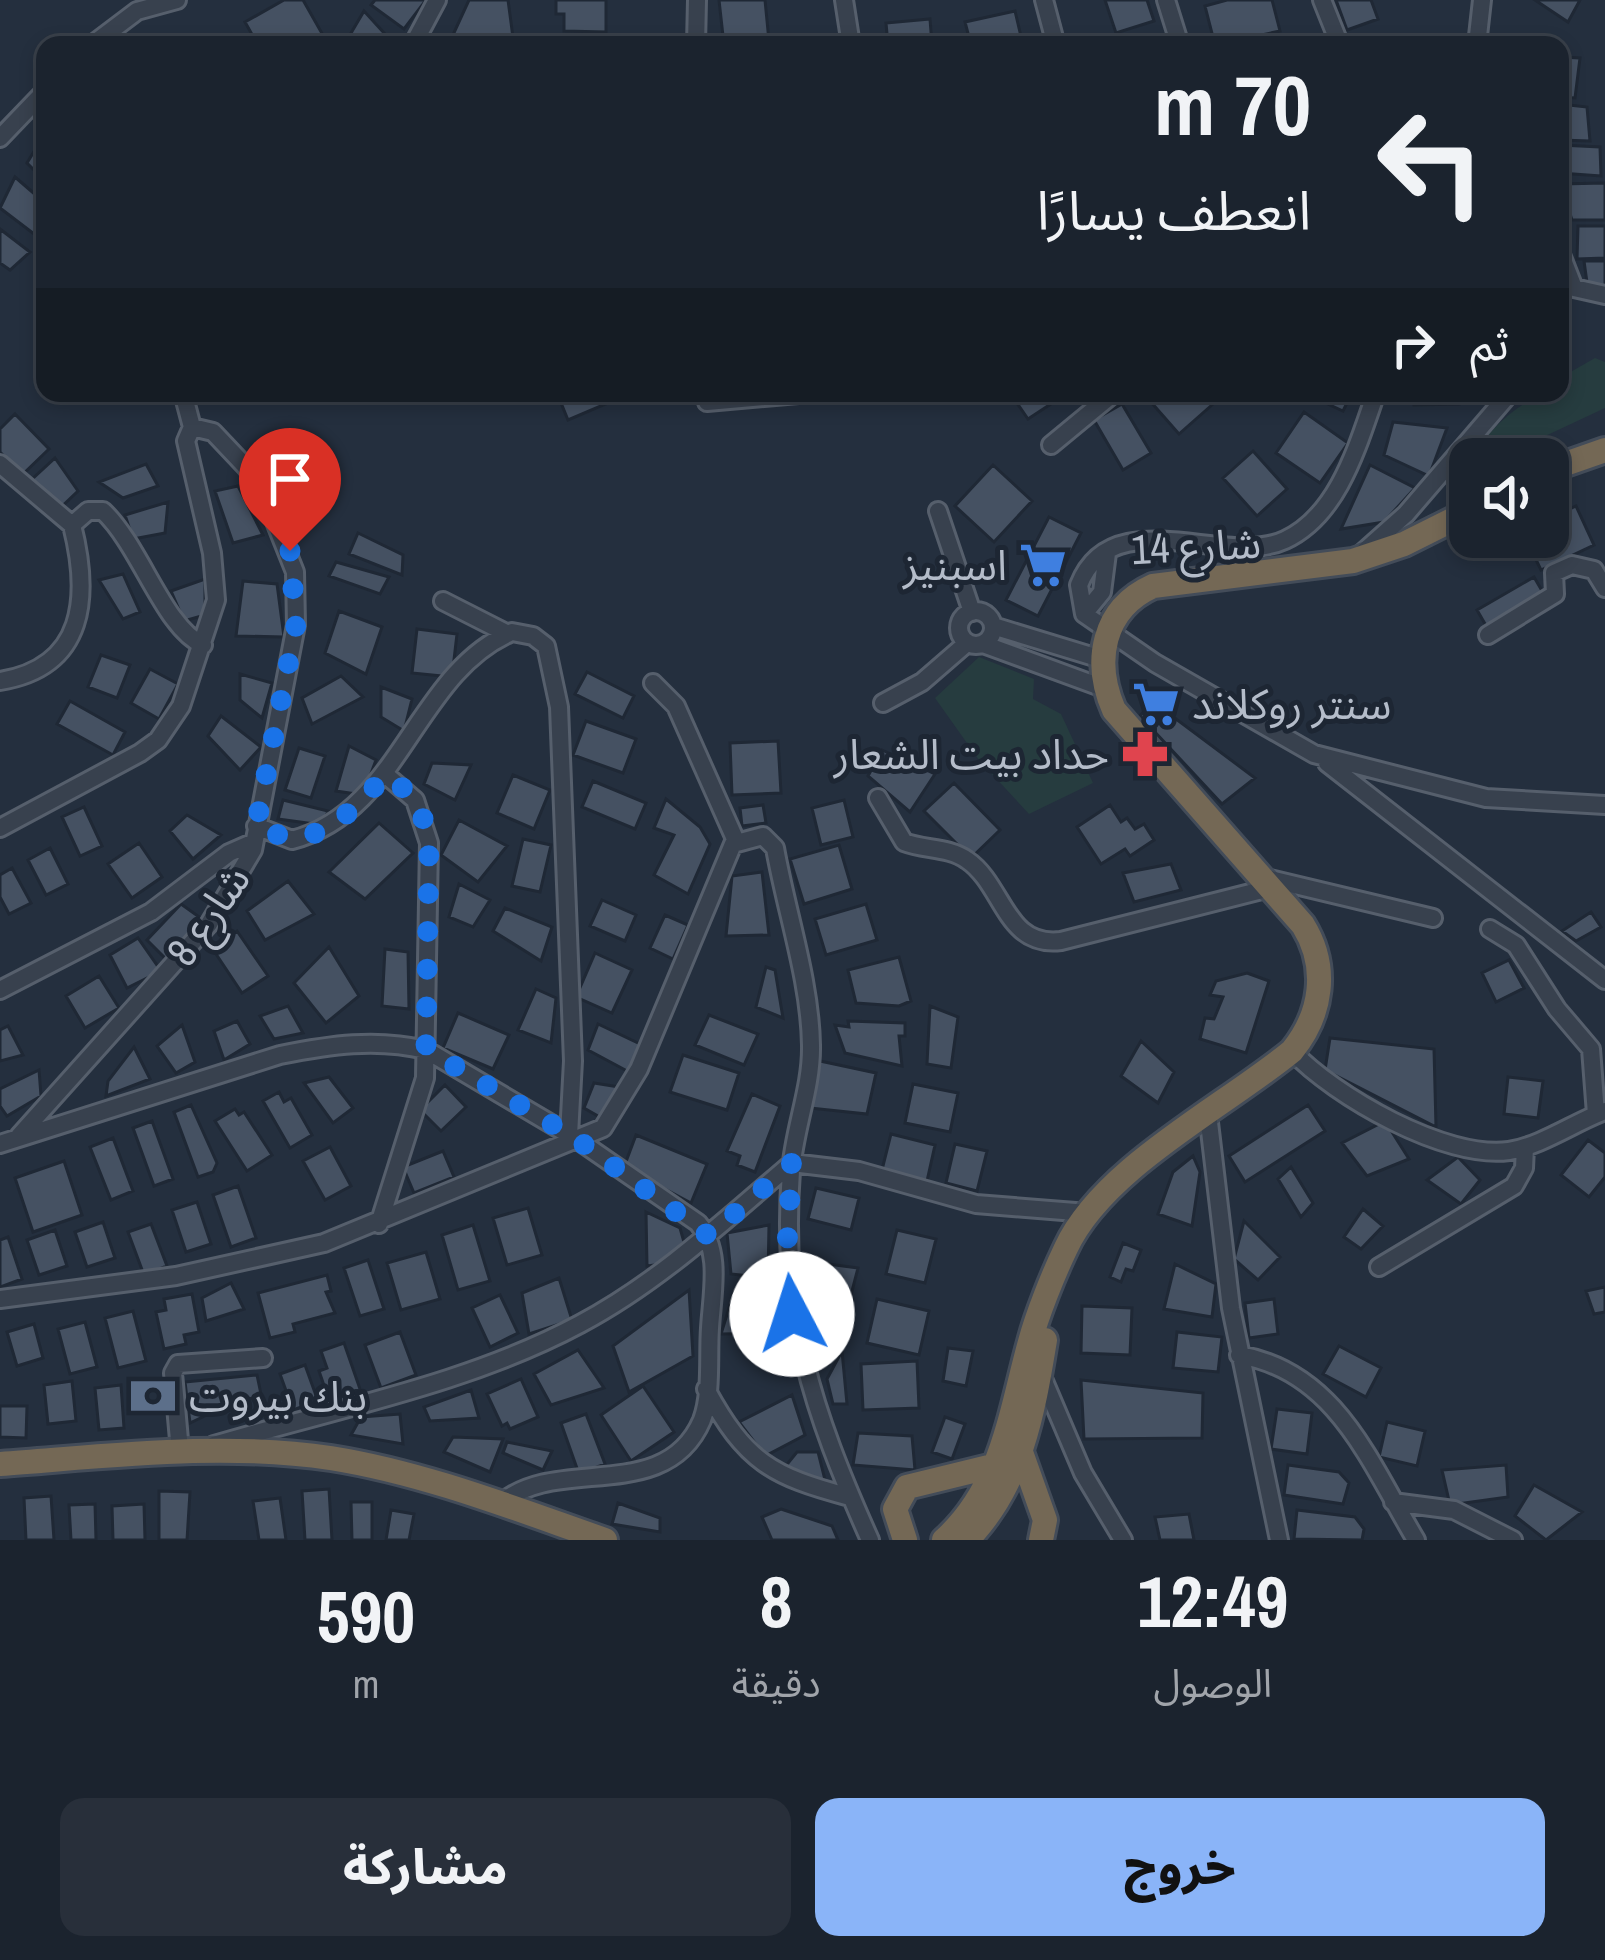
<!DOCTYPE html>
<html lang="ar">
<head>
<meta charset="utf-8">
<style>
  body { margin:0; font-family:"Archivo Narrow","Noto Sans Arabic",sans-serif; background:#282f3a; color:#f1f3f6; direction:rtl; height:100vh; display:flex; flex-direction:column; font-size:45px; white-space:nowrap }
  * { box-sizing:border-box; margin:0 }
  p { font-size:39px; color:#a0a4aa }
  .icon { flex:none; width:66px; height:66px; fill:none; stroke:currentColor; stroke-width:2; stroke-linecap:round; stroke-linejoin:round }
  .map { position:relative; height:1540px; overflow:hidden; direction:ltr }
  .drawer { display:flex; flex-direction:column; background:#1b232e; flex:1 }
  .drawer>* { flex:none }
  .top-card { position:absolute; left:36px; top:36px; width:1533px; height:366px; border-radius:24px; box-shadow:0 6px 18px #0003,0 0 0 3px #39404a; direction:rtl; background:#1b232e; color:#f1f3f6; overflow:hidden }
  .buttons { position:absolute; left:1449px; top:438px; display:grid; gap:24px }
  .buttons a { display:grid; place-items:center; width:120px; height:120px; border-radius:24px; background:#1b232e; box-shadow:0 6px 18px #0003,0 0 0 3px #39404a; font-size:60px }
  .pin { position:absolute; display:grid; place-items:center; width:102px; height:102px; color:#fff; margin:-123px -51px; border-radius:50% 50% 50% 0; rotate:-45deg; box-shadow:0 0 12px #0007 }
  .pin .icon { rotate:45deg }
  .me { position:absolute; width:132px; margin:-66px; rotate:355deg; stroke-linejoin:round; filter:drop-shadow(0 0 9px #0008) }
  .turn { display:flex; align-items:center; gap:42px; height:252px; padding:0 60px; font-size:54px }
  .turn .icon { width:156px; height:156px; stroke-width:2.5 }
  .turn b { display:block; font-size:84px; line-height:102px }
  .then { display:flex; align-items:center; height:114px; padding:0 60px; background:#0003; gap:24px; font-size:45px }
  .eta { display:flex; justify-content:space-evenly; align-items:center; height:204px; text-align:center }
  .eta b { font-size:72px; font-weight:800; line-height:84px }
  .action { display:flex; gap:24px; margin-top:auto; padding:24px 60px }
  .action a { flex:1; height:138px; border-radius:24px; background:#8ab4f8; color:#111; font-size:48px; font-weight:800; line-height:138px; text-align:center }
  .action a+a { background:#282f3a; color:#f1f3f6 }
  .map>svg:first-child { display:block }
  .green { fill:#263c3f }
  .building { fill:#455162; stroke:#1f2835; stroke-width:3 }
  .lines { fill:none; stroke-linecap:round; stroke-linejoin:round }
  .minor-casing { stroke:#565f6c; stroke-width:22 }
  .highway-casing { stroke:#434c59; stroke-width:30 }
  .minor { stroke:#38414e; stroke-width:16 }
  .highway { stroke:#746855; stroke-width:24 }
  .route { stroke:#1a73e8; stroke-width:21; stroke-dasharray:0 37.8 }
  .labels { text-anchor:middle; stroke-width:10; stroke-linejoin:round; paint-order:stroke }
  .street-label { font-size:42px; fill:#b4bcc9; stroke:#1d2633 }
  .poi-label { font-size:42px; fill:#b4bcc9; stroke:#1d2633; text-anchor:end }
</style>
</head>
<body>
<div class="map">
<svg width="1605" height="1540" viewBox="0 0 1605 1540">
  <rect width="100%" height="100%" fill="#242f3e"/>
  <path class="green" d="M1595,358L1605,362V408L1496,459H1470V474L1464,477L1459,468C1486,438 1518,393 1560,393V378Z
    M979,657L1034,679L1033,699L1061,714L1093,783L1029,814L979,760L935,698Z"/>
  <path class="building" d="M284,0H303L328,44L258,45L245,22Z
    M375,0H426L404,29L371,5Z
    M469,0H508L514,45H469L452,37Z
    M556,0H606V32L564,31V14H556Z
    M719,0H765L769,41L724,45Z
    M1105,0H1147L1154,21L1116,33Z
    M1227,0H1272L1280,31L1215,45L1205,6Z
    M1336,0H1371L1378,19L1347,30Z
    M1535,0H1580L1568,22Z
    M364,11L395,45H344Z
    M1015,11L1023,45H971L965,22Z
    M930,19L932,45H888L886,23Z
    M1560,57L1580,58L1575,98L1560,97Z
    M1560,104L1587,107L1590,141L1560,140Z
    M41,140L45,144V181L27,163Z
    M1560,145L1600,147L1601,176L1560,173Z
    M15,177L45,203V229L38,237L0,208Z
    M1605,183V220H1572L1560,184Z
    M1578,226H1605V258L1577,259Z
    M0,229L30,252L10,270L0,263Z
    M1584,261H1605V292L1588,290Z
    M557,393H604L608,403L568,420Z
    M1010,393H1061L1063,396L1028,419Z
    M1143,393H1202L1213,404L1179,434Z
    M1304,393H1352L1343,411Z
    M1414,393H1459V404L1414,405Z
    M1122,404L1151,453L1123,470L1094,420Z
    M1304,412L1348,443L1320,483L1276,453Z
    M15,414L49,449L22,475L0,452V429Z
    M1393,422L1447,428L1429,476L1384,455Z
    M1253,451L1287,489L1257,516L1223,478Z
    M55,458L78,491L57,511L29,482Z
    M146,464L158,486L123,498L99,482Z
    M993,465L1032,501L994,542L955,506Z
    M1370,465L1415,488L1384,522L1341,529Z
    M238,486L263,535L233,543L215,491Z
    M1560,501L1565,511L1576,506L1594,545L1541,570L1525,537H1548V507Z
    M168,502L165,533L133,539L125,515Z
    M1049,517L1081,533L1038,616L1006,600Z
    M358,533L403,555L402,575L349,554Z
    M336,562L389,577L380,594L329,576Z
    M123,574L140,612L123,619L99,580Z
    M1534,577L1545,596L1488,629L1477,610Z
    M205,579V615L184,621L171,591Z
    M243,581L277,584L284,637L236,636Z
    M339,611L382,627L366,674L325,653Z
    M417,629L457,634L452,677L412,673Z
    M101,655L130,665L117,698L88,687Z
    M150,669L178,684L159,719L131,703Z
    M587,672L634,696L623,718L575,694Z
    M240,674L272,683L262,718L240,700Z
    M341,676L363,697L312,724L302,698Z
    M381,687L412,699L404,731L381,717Z
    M70,701L125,732L113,755L57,724Z
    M1152,701L1255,778L1222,804L1140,716Z
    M221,716L261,747L240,770L208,736Z
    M586,721L636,739L623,773L573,755Z
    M778,741L781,793L732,795L730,743Z
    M349,746L376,760L363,795L336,791Z
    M299,748L325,756L311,798L285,790Z
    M882,750L935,774L910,812L868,776Z
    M432,763L471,765L455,800L424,784Z
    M513,775L550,790L534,829L497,813Z
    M593,781L646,803L635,829L582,807Z
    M954,783L1000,830L971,858L924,811Z
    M666,799L700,827L710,844L688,894L654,875L674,835L654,828Z
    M283,800L328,811L322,825L278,819Z
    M844,800L853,837L821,845L812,808Z
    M763,805L766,823L742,826L740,808Z
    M1110,805L1121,822L1127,818L1135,829L1144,824L1154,840L1130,856L1125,849L1101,864L1077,827Z
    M84,807L102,846L80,856L62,817Z
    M187,815L221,835L193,859L170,831Z
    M459,820L507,846L478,882L441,855Z
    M379,823L413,853L365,899L329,872Z
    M523,839L551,845L540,892L512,886Z
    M139,843L162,877L132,898L108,864Z
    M839,845L852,889L804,904L790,859Z
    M50,848L68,884L46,895L28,860Z
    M1171,864L1181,890L1134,902L1123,873Z
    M12,868L31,903L9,914L0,897V875Z
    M762,872L769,935L726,936L732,876Z
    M288,881L314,914L265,940L247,911Z
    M459,884L490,900L473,927L449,917Z
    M602,900L636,915L625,941L590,926Z
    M181,904L202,919L167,960L147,940Z
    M866,904L877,940L826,955L815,919Z
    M505,908L552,927L541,961L493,931Z
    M1591,912L1601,927L1576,941L1562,931Z
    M665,915L688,925L673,959L650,948Z
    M237,931L268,976L242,993L212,948Z
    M138,938L161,971L127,988L110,955Z
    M329,947L359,996L326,1023L294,983Z
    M385,949L408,952L409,1009L382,1006Z
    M595,953L632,970L612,1013L576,997Z
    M899,957L911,1001L899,1006L856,1003L848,970Z
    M1509,960L1524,988L1496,1002L1482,973Z
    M766,967L775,970L783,1018L756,1007Z
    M1247,973L1269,981L1246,1053L1200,1039L1205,1018L1214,1019L1223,997L1210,995L1216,981Z
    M99,976L119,1008L85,1028L66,996Z
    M536,989L556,998L551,1043L518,1030Z
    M288,1006L303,1033L274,1039L260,1016Z
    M930,1006L958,1017L951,1068L927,1064Z
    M458,1013L509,1035L493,1069L443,1048Z
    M709,1015L758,1034L744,1065L695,1045Z
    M237,1021L250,1044L224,1060L214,1031Z
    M848,1021L905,1023V1036H899L902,1066L845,1053L835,1025L849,1027Z
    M598,1024L640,1044L629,1072L588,1050Z
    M182,1025L195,1062L176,1073L157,1046Z
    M8,1026L23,1055L0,1061V1030Z
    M1330,1038L1434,1049L1436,1127L1325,1070Z
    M1141,1041L1174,1072L1158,1103L1121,1076Z
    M134,1047L150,1079L106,1096L108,1081Z
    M683,1055L739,1073L727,1110L670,1092Z
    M820,1061L876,1073L867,1114L810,1108Z
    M39,1070L41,1096L7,1116L0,1106V1089Z
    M329,1077L353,1108L333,1123L304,1083Z
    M1508,1077L1543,1081L1538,1118L1504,1114Z
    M594,1083L619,1087L605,1120L584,1108Z
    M913,1084L958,1093L950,1132L905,1123Z
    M445,1085L466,1107L441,1131L420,1110Z
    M279,1092L284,1102L291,1098L312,1135L290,1148L263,1101Z
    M752,1094L780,1106L755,1172L737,1165L740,1156L727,1151Z
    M191,1105L217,1163L213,1172L198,1177L174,1112Z
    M1308,1105L1325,1131L1245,1182L1229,1156Z
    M235,1109L239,1115L244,1112L272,1155L247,1171L215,1121Z
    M152,1121L173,1179L154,1186L133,1128Z
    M1385,1121L1409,1159L1367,1176L1342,1143Z
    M891,1134L935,1145L927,1181L882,1170Z
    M636,1135L707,1164L691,1203L624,1167Z
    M113,1138L133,1191L111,1200L90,1147Z
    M1588,1140L1605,1153V1177L1589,1197L1561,1175Z
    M955,1144L987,1151L977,1191L946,1183Z
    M330,1147L351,1186L325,1200L303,1161Z
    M443,1151L454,1177L414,1193L403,1167Z
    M1193,1156L1200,1172L1192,1226L1158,1214L1173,1172Z
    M1458,1157L1480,1180L1461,1204L1427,1180Z
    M64,1161L82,1215L33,1232L15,1178Z
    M1291,1167L1313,1203L1301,1217L1278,1179Z
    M238,1186L256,1238L231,1247L213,1195Z
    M816,1188L859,1198L851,1230L808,1219Z
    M197,1202L211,1244L186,1252L172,1210Z
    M528,1208L542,1255L507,1265L493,1218Z
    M1363,1209L1383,1226L1361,1249L1344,1237Z
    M646,1212L680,1228L684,1242L662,1264L647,1266Z
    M1244,1221L1280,1257L1258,1280L1234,1259Z
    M103,1222L115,1258L87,1267L75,1232Z
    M151,1224L167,1266L144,1275L128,1232Z
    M473,1225L490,1281L458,1290L442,1235Z
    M769,1225L768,1278L731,1274L727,1233Z
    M55,1230L67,1266L39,1275L27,1240Z
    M897,1230L936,1239L925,1283L886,1274Z
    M8,1237L22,1279L0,1287V1240Z
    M1123,1243L1141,1250L1133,1271L1126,1269L1121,1282L1110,1277Z
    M426,1252L440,1299L401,1310L387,1263Z
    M368,1260L384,1309L360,1316L344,1268Z
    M813,1262L858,1268L851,1295L809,1291Z
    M1175,1264L1216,1284L1212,1317L1164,1309Z
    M327,1275L331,1291L326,1292L335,1313L293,1324L295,1332L270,1338L258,1293Z
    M559,1278L572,1320L529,1334L522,1293Z
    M231,1283L244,1309L206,1321L202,1298Z
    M1605,1287V1312L1594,1314L1586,1291Z
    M689,1290L693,1356L629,1392L613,1346Z
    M734,1292L773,1294L771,1333L721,1334Z
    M192,1294L199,1332L184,1335L186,1344L164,1349L156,1312L166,1310L164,1299Z
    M500,1295L518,1333L490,1347L472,1308Z
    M806,1299L837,1306L833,1339L811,1338Z
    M877,1299L929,1311L919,1355L867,1343Z
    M1274,1299L1278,1334L1249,1338L1245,1303Z
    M1082,1306L1132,1308L1130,1355L1081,1353Z
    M133,1311L146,1361L118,1368L105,1318Z
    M85,1322L97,1367L70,1374L58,1329Z
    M34,1324L43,1358L17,1366L7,1332Z
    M400,1332L416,1375L381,1388L365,1345Z
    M1177,1332L1222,1337L1218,1372L1173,1368Z
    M344,1343L360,1389L329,1400L319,1371L327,1368L321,1351Z
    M1339,1346L1381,1368L1366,1397L1323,1374Z
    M948,1348L973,1351L966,1386L943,1381Z
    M578,1350L604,1388L551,1405L534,1374Z
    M842,1351L847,1404H833L827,1379Z
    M917,1361L919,1408L863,1410L861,1364Z
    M305,1365L318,1401L293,1410L280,1374Z
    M257,1375L262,1399L242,1398L190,1423L185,1382Z
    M521,1379L538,1417L510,1429L507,1423L502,1426L487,1394Z
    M1081,1380L1203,1393L1202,1438L1084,1439Z
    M72,1381L76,1421L48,1424L44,1385Z
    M121,1385L124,1428L99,1430L95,1388Z
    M643,1386L674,1432L631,1461L601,1415Z
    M471,1390L479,1418L430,1421L424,1407Z
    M792,1395L805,1435L765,1456L739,1422Z
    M0,1406H27L26,1438L0,1437Z
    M1277,1409L1312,1413L1307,1454L1271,1449Z
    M400,1414L403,1444L351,1435L361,1417Z
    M586,1414L605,1464L579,1474L561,1423Z
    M945,1417L965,1424L952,1459L932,1452Z
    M1387,1422L1425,1431L1417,1466L1379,1457Z
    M858,1433L912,1436L915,1470L853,1465Z
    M453,1437L503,1439L490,1472L444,1452Z
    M507,1442L552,1451L543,1470L503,1453Z
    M797,1452H818L826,1484L784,1468Z
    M1288,1465L1339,1472L1349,1483L1343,1504L1284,1495Z
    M1506,1465L1508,1497L1450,1505L1442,1470Z
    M1534,1485L1582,1512L1546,1540L1515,1516Z
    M329,1489L332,1540H305L302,1491Z
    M159,1491L190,1492L187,1540H159Z
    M51,1496L54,1540H26L24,1498Z
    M280,1498L286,1540H259L253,1501Z
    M351,1502H372V1540H352Z
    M618,1503L660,1518V1532L612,1524Z
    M95,1504L96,1540H71L69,1505Z
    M144,1504L145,1540H113L112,1506Z
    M781,1509L832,1526L838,1540H772L762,1517Z
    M391,1510L414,1514L409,1540H386Z
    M1297,1510L1355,1517L1364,1529L1362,1540L1294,1539Z
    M1189,1514L1194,1540H1160L1155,1517Z"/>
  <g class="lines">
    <defs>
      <path id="minor" d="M844,0L851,45
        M1044,0L1056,45
        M1166,0L1180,45
        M1322,0L1340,45
        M92,45L137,11L177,0
        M413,45L437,0
        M696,45L697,0
        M1477,45L1482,0
        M0,138L45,91
        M1560,252L1574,288L1605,295
        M1376,393C1358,444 1339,515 1285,540C1225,568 1112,500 1079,585L1084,614L1155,663L1314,754L1486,798L1605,805
        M707,402L810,393
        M1051,445L1114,393
        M0,464L72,525
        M938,511L972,612
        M1360,555L1406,514L1510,393
        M443,601L508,634
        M959 628a17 17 0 1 1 34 0a17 17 0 1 1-34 0Z
        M1084,614L1102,592L1107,553
        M993,626L1101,659
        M1488,635L1555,594L1554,573L1572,565L1594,570L1605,588
        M983,644L1106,689
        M0,681C86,667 90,596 72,525L88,511H103C141,547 164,628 203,645
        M653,683L676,706L736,841
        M883,703L922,682L967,643
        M1327,763L1605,980
        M878,798L904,842C924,850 949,847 967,860C1004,885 1005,948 1061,941L1274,887
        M256,826L292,840C401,812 415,673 512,632L533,636L546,646L559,707L573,1061L569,1135
        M0,828L140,753L158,740L181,706L216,600L212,553L186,441L192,427
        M1266,878L1433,918
        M1490,929L1516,945L1557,1009L1591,1049L1596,1114
        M0,990L151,912L229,853L254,842
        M1292,1051C1334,1096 1446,1160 1509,1151C1541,1146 1575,1122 1605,1111
        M1208,1114L1231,1308L1279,1540
        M19,1136L209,924L253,850L296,625L295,572L262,489L247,468L213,432L192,427L183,393
        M0,1144L280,1055C330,1045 376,1038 426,1050L575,1138L698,1223C722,1251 712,1293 710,1328C708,1356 712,1394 702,1420C665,1506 557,1454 500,1504
        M379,1224L425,1078L429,843L415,800L386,775
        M1379,1267L1514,1186L1524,1168L1525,1147
        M0,1299L176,1276L324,1243L603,1128L639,1069L733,844L763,836L775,848C786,911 810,980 811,1045C812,1087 794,1129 791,1171C780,1315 812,1410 870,1540
        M1239,1355C1336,1371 1370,1463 1416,1540
        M1041,1374L1083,1473L1123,1540
        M706,1389C746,1462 771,1476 850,1497
        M214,1445C335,1409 468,1384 580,1324C659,1282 724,1221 792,1163L859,1171L976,1204L1088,1213
        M180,1451L173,1373L178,1364L263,1358
        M1393,1502L1454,1510L1513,1540"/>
      <path id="highway" d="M1548,470L1605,450
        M1022,1455L1045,1520L1041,1540
        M0,1464C110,1456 221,1442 331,1458C425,1473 516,1509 605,1540
        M905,1540L895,1509L907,1487L997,1465
        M944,1540C1002,1488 1010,1414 1030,1342C1037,1315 1053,1275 1066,1248C1103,1168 1224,1107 1292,1051C1322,1014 1329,967 1303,925L1114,710C1093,662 1102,609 1153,586L1353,561L1404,544L1470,511
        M967,1540C1021,1485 1033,1413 1045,1340"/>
    </defs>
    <use href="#minor" class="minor-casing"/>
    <use href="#highway" class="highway-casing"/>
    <use href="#minor" class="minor"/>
    <use href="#highway" class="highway"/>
  </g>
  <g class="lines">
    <path class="route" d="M290,551L296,625L256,826C314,857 347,815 386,775C413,793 424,811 429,843L426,1049L575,1138L709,1236L792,1163L786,1262L792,1314"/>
  </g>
  <defs>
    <symbol id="supermarket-bare" viewBox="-9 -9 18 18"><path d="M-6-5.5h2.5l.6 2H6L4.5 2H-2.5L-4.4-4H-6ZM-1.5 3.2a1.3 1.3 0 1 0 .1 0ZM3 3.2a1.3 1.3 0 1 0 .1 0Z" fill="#3f7fe0" stroke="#1d2633" stroke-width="2.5" paint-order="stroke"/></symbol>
    <symbol id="pharmacy-bare" viewBox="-9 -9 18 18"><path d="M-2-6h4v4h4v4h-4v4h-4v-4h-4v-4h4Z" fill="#e0444e" stroke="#1d2633" stroke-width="2.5" paint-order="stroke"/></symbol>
    <symbol id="bank-bare" viewBox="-9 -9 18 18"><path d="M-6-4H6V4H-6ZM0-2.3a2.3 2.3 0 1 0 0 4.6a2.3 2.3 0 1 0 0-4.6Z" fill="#5c6f8a" stroke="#1d2633" stroke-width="2.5" paint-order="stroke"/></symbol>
  </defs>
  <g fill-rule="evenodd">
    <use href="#supermarket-bare" x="1010" y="532" width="66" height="66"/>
    <use href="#supermarket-bare" x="1123" y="671" width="66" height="66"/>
    <use href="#pharmacy-bare" x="1112" y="721" width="66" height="66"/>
    <use href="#bank-bare" x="120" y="1363" width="66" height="66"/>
  </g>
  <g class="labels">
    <g class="street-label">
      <text transform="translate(1196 546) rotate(-3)" y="15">شارع 14</text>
      <text transform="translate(208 915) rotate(-55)" y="15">شارع 8</text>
    </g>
    <g class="poi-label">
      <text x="1007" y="580">اسبنيز</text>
      <text x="1192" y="719" text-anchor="start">سنتر روكلاند</text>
      <text x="1109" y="769">حداد بيت الشعار</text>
      <text x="189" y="1411" text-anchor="start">بنك بيروت</text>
    </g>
  </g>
</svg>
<div class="buttons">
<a><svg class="icon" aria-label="sound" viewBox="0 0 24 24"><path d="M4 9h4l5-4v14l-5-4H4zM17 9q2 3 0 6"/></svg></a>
</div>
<div class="pin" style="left:290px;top:551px;background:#d93025"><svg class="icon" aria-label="arrive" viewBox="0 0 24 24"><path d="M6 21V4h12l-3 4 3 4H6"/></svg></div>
<svg class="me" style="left:792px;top:1314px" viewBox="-20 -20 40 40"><circle r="19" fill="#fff"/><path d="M0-13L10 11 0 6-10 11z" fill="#1a73e8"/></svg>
<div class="top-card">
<div class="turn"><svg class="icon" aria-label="left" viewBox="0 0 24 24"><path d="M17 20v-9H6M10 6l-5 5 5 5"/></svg><div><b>70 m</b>انعطف يسارًا</div></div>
<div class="then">ثم<svg class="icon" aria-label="right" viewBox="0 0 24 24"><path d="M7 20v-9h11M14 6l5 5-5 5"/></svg></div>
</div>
</div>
<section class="drawer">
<div class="eta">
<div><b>12:49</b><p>الوصول</p></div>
<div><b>8</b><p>دقيقة</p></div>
<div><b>590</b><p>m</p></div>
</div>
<div class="action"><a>خروج</a><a>مشاركة</a></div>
</section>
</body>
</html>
